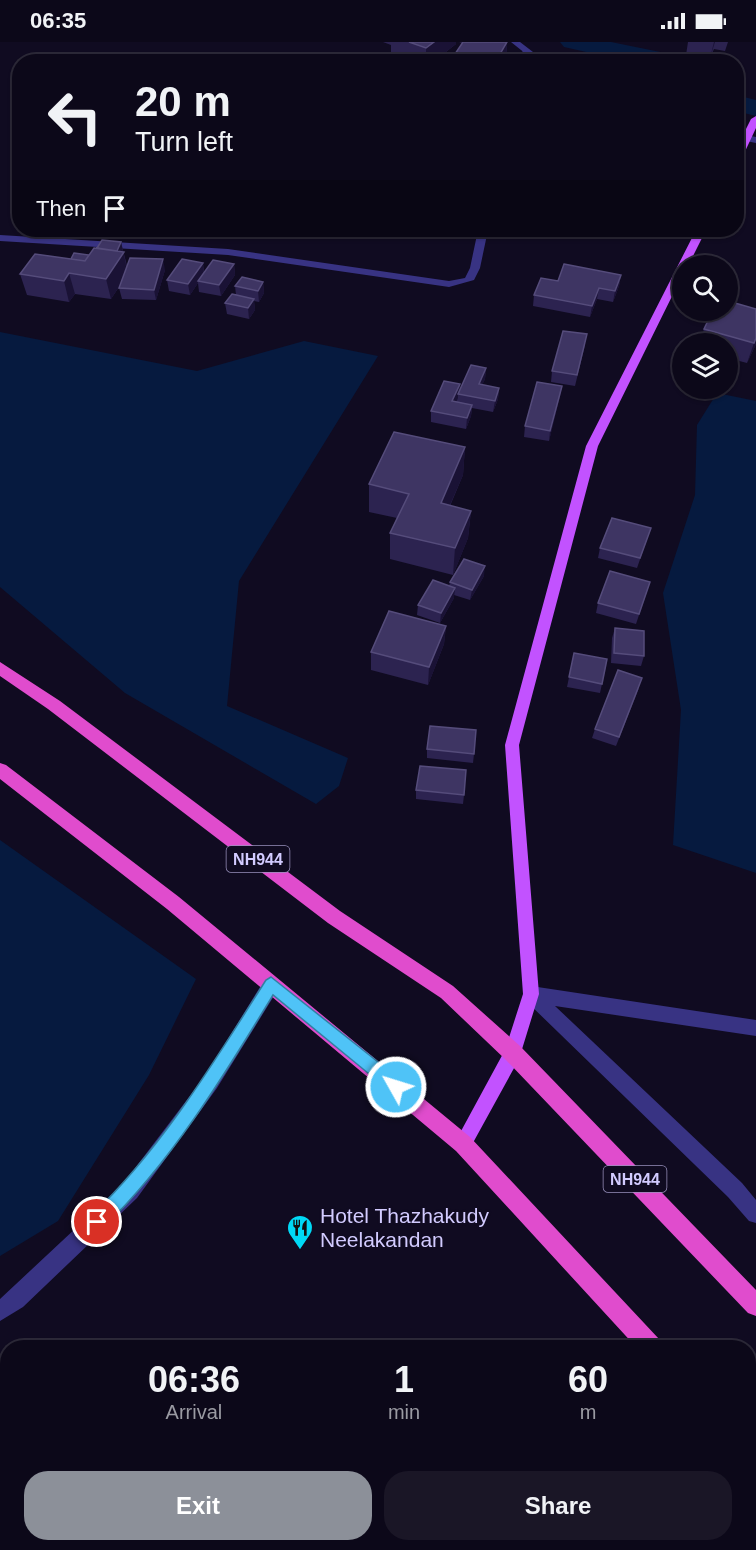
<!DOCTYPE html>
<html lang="en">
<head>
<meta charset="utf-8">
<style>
  body { margin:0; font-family:Helvetica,sans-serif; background:#1a1626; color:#f1f3f6; height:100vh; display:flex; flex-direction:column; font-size:22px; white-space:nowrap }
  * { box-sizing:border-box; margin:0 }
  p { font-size:20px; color:#9a9aa2 }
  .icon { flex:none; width:33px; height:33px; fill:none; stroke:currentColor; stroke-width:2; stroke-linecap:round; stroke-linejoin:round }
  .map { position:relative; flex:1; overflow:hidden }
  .drawer { position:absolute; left:0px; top:1298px; width:756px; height:212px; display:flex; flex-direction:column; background:#0c0819; border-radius:24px 24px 0 0; box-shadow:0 2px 4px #0004,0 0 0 2px #2c2938 }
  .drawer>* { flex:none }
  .guide { position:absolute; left:12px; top:12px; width:732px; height:183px; border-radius:24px; box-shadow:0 2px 4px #0004,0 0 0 2px #2c2938; background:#0c0819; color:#f1f3f6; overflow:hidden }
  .fabs { position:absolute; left:672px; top:213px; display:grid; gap:12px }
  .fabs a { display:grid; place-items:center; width:66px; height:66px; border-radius:50%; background:#0c0819; box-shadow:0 2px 4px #0004,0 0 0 2px #2c2938; font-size:30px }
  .pin { position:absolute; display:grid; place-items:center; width:51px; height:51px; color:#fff; margin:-26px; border:3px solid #fff; border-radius:50%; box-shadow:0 2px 6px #0007 }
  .me { position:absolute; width:66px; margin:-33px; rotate:309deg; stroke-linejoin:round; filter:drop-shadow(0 0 4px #0008) }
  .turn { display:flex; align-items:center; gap:21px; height:126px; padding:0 24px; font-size:27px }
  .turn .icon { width:78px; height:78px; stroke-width:2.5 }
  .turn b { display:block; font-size:42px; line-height:51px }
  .then { display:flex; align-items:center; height:57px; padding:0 24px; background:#0003; gap:12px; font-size:22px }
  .eta { display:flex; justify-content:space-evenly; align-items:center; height:102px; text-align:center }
  .eta b { font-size:36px; font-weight:700; line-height:42px }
  .button { display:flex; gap:12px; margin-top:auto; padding:12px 24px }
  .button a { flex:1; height:69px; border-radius:24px; background:#8c9099; color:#fff; font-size:24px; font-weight:700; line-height:69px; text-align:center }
  .button a+a { background:#1a1626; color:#f1f3f6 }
  .status { display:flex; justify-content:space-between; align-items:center; height:42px; padding:0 30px; background:#0c0819; direction:ltr }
  .status svg { height:16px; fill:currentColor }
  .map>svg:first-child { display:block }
  .water { fill:#061a3f }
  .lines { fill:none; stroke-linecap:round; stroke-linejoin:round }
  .canal { fill:#061a3f; fill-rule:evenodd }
  .minor { fill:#383383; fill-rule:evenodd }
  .tertiary { fill:#383383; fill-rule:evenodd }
  .primary { fill:#c252ff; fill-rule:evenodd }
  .trunk { fill:#e04ccd; fill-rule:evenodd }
  .wall { fill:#2c2350 }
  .shaded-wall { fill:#1a1235 }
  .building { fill:#3e3563; stroke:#554c7b; stroke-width:1.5 }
  .route { fill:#4fc3f7; stroke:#337fa1; stroke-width:1.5 }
  .labels { text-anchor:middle; stroke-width:4.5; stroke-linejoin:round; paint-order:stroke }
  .shield { fill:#100b21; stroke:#9891bc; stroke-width:1.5 }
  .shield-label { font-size:16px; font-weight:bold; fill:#d2cbff }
  .near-poi-label { font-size:21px; fill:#d2cbff; stroke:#100b21; text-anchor:start }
</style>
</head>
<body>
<div class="status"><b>06:35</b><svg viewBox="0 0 49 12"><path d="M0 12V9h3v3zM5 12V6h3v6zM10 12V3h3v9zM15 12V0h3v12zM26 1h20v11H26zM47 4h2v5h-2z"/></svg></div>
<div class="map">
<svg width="756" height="1508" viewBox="0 0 756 1508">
  <rect width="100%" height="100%" fill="#100b21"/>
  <path class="water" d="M0,290L197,329L304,299L378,314L239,539L227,664L348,716L339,744L316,762L125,651L0,545Z
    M717,351L756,359V831L673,803L681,668L663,551L695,453L697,383Z
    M0,798L196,937L149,1033L58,1179L0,1214Z"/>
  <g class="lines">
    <path class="canal" d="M560,0H611L680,14L684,20H631L564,5Z
      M736,53L756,58V74L736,69Z"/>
    <path class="minor" d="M523,8L530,10L527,20H519Z
      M478,188H488L480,226L474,238L449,245L228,213L0,199V193L228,207L449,239L465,236L470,226Z
      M271,935L277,937L279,943L277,949L217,1046L137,1156L23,1265L0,1279V1257L123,1142L205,1034L265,937Z
      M531,944L756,978V994L555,964L742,1141L756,1158V1181L749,1179L728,1155L525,958L523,952L525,946Z"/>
    <path class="tertiary" d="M511,0H520L546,20H536Z
      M736,91L756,95V101L736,97Z"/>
    <path class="primary" d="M756,74V86L741,118L736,121V107L751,77Z
      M696,188H706L688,224H682V234L598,404L519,703L539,952L519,1017L469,1108L463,1111L457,1108L454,1102L505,1008L523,952L505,703L586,404Z"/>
    <path class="trunk" d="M0,620L60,659L340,869L453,944L520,1004L756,1248V1274L748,1271L506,1018L441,956L328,881L48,667L0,634Z
      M0,721L6,723L179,855L470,1095L659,1297L662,1305H636L456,1109L167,867L0,737Z
      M748,1399L756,1402V1429L748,1426Z"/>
  </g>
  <path class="wall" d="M383,0H456V2L437,17L455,19V12L462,1L459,0H507L506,20H407L391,14V3Z
    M688,0H728L725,9L714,7L710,16L686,13Z
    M121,200L127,224L165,228L156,258L122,257L119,246L121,242L111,257L75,252L69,260L27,253L20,232L71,217L89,213L97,206Z
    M203,221L204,230L234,222L235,233L221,254L199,250L198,241L190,253L169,249L167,238Z
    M621,233L619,244L613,260L597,257L590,275L533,264L534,253L558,239Z
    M263,240L264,251L259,260L254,259L255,268L249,277L227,272L225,261L236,253L235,244Z
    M713,268L756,302L747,321L728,316V302H700L704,287Z
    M585,303L575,344L551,340L552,329Z
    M486,326L485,337L482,343L499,346L498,357L493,370L472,366L471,374L466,387L431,380V369L460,342L459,349Z
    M562,344L549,399L524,395L525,384Z
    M465,405L463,433L450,464L471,469L468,496L453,533L390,517V491L397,476L369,470V442Z
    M651,486L637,526L598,516L600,506Z
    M484,534L470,558L454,553V556L440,581L417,573L418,563L449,544L450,540Z
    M650,540L636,582L596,571L598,561Z
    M446,584L444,602L428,643L371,628V610Z
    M615,586L644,614L641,624L611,621L612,596Z
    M574,611L602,642L600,651L567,645Z
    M639,646L616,704L592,696L595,687Z
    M427,707L474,712L473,721L427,716Z
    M416,748L464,753L463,762L416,757Z"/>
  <path class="shaded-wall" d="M434,0H456V2L433,20H426V6Z
    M507,0L506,20H496V19Z
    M714,0H715L710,16Z
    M121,200L128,231L111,257L106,237L114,213Z
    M163,217L165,228L156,258L154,248Z
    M203,221L204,232L198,239V241L190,253L188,242Z
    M234,222L235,233L221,254L219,243Z
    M69,231L75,252L69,260L64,239Z
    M621,233L619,244L613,260L615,249Z
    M263,240L264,251L259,260L258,249Z
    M599,246L597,257L590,275L592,264Z
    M254,257L255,268L249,277L248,266Z
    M756,296V302L747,321L754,301Z
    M486,326L485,337L478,353L479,342Z
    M460,342L459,352H458V356L452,370V359Z
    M562,344L560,355L549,399L550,389Z
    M499,346L498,357L493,370L495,359Z
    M472,363L471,374L466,387L467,376Z
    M465,405L463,433L439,488L441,461Z
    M471,469L468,496L453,533L455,506Z
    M485,524L484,534L470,558L472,548Z
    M455,546L454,556L440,581L441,571Z
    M446,584L444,602L428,643L429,625Z"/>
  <path class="building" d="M409,0H434L426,6Z
    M463,0H507L496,19L455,12Z
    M433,16L456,20H432Z
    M102,198L121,200L117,209L97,206Z
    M94,206L124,210L106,237L69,231L64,239L20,232L35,212L85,219Z
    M74,211L89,213L85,219L71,217Z
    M130,216L163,217L154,248L119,246Z
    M182,217L203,221L188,242L167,238Z
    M213,218L234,222L219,243L198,239Z
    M564,222L621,233L615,249L599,246L592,264L534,253L541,236L558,239Z
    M242,235L263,240L258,249L235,244Z
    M232,252L254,257L248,266L225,261Z
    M728,259L756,267V296L754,301L704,287L713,268H728Z
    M563,289L587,292L577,333L552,329Z
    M471,323L486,326L479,342L499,346L495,359L458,352Z
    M444,339L460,342L452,359L472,363L467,376L431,369Z
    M537,340L562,344L550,389L525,384Z
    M394,390L465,405L441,461L471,469L455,506L390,491L409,452L369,442Z
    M612,476L651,486L640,516L600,506Z
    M464,517L485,524L472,548L450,540Z
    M610,529L650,540L639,572L598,561Z
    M433,538L455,546L441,571L418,563Z
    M389,569L446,584L429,625L371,610Z
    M615,586L644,589V614L614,611Z
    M574,611L607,617L602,642L569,635Z
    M618,628L642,636L619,695L595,687Z
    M430,684L476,688L474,712L427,707Z
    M420,724L466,728L464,753L416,748Z"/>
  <path class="route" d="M271,935L402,1039L404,1045L402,1050L396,1053L391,1050L273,953C223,1035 172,1119 103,1186L97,1188L91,1186L89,1180L91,1174C162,1106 214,1020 266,938Z"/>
  <defs>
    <symbol id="restaurant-pin" viewBox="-11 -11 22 30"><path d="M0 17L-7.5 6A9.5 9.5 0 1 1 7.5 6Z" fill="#00d9f6" stroke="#100b21"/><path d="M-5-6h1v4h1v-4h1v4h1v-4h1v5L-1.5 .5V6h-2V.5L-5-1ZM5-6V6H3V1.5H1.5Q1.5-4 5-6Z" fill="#111"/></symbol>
  </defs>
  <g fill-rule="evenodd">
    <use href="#restaurant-pin" x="285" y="1171" width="30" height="40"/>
  </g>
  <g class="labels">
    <g class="shield">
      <rect x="226.5" y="804" width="63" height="26" rx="4.5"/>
      <rect x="603.5" y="1124" width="63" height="26" rx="4.5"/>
    </g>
    <g class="shield-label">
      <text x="258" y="823">NH944</text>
      <text x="635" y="1143">NH944</text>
    </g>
    <g class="near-poi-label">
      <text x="320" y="1181">Hotel Thazhakudy<tspan x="320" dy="24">Neelakandan</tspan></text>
    </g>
  </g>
</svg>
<div class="fabs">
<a><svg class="icon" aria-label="search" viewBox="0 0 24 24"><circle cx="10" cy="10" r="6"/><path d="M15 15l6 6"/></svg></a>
<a><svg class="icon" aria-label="layers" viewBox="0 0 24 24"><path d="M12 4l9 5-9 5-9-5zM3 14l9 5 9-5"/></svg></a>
</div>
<div class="pin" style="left:97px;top:1180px;background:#d93025"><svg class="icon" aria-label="arrive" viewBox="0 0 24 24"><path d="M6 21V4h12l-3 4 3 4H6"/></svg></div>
<svg class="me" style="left:396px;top:1045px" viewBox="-20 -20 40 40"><circle r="17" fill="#4fc3f7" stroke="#fff" stroke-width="3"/><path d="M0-11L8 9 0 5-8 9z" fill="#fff"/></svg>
<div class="guide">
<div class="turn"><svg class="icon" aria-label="left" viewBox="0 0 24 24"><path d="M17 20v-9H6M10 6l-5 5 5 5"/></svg><div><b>20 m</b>Turn left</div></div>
<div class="then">Then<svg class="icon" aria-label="arrive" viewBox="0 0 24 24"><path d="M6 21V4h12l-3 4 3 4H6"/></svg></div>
</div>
<section class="drawer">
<div class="eta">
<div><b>06:36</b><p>Arrival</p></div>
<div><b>1</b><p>min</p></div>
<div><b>60</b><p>m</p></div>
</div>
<div class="button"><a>Exit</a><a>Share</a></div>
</section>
</div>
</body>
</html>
